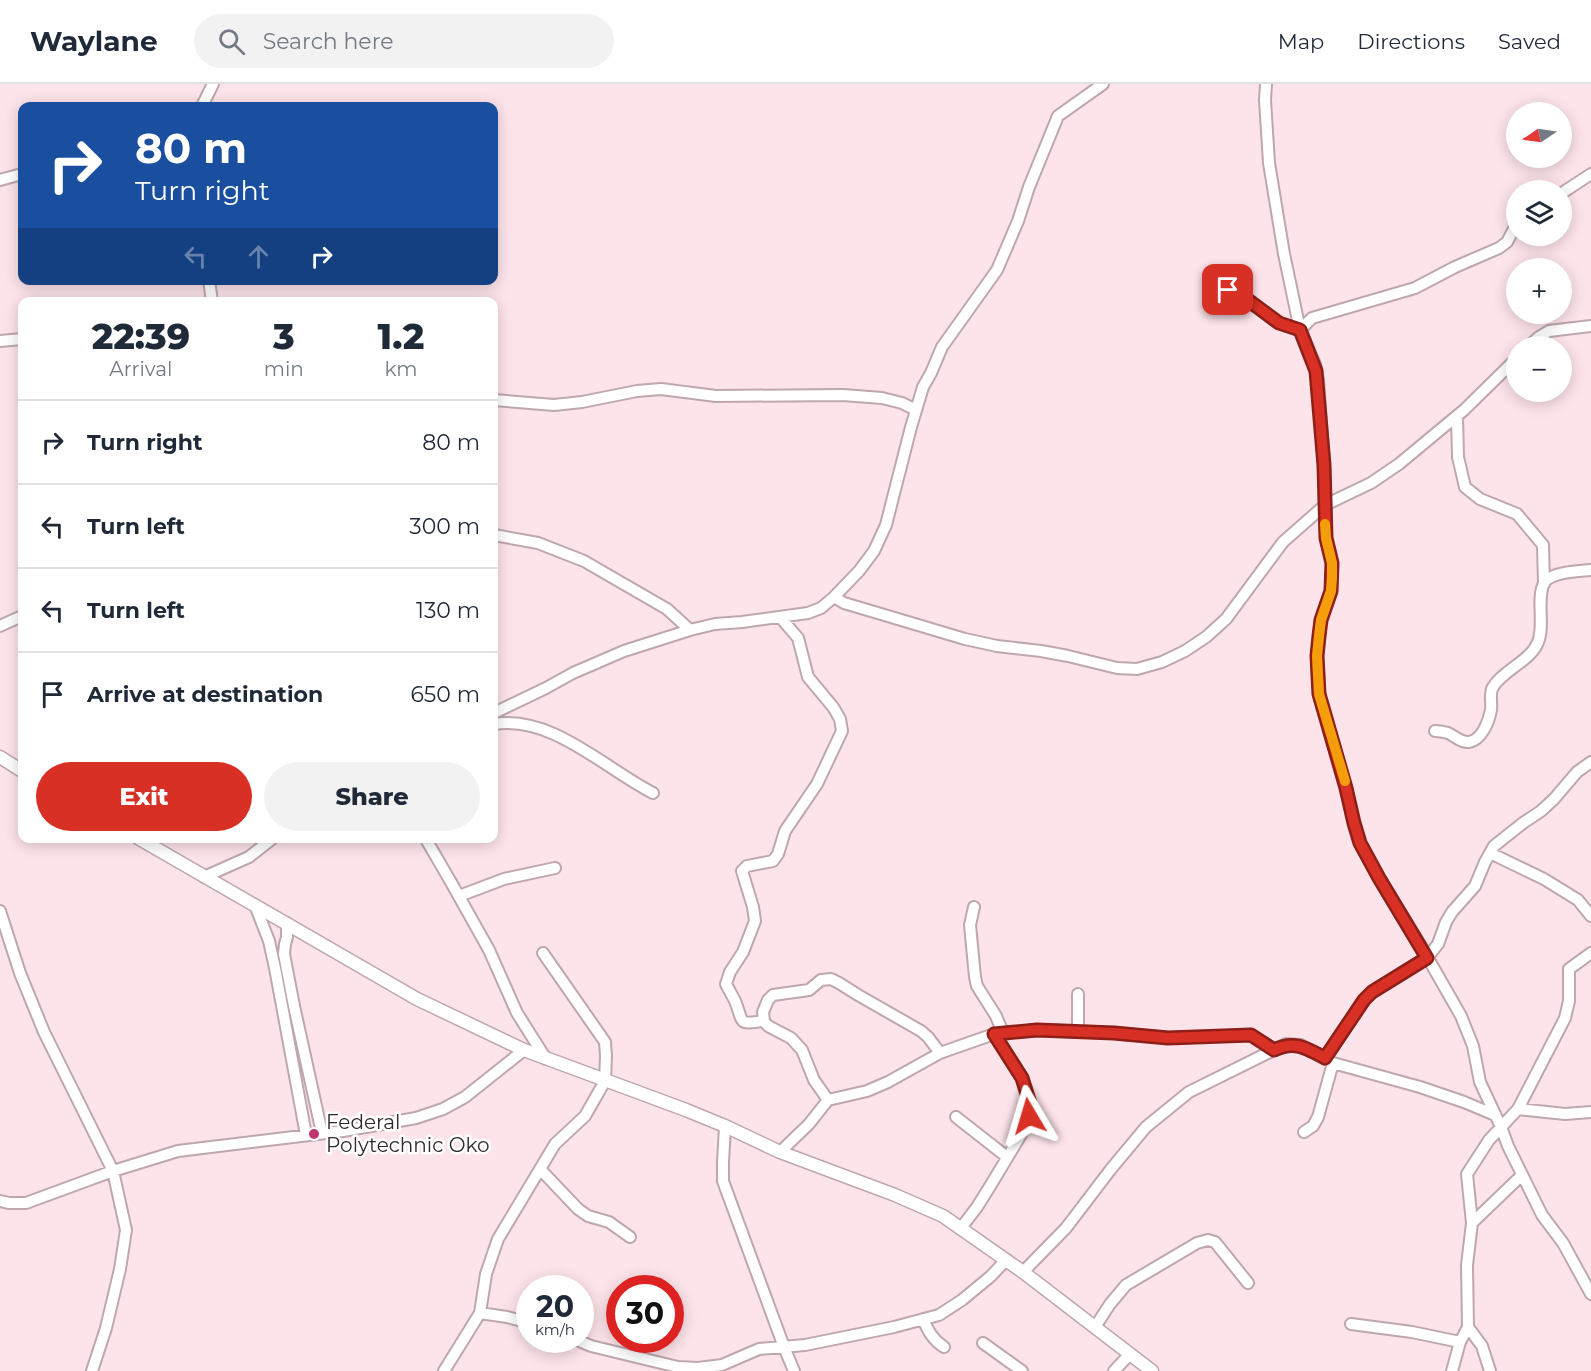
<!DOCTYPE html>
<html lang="en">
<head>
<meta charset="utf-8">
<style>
  body { margin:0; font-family:Montserrat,sans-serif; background:#f2f2f3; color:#1f2937; height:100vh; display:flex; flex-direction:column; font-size:22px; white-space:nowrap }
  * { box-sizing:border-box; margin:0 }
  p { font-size:20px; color:#747a83 }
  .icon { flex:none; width:33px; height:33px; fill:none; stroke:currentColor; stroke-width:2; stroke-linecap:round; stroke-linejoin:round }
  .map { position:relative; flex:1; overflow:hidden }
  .drawer { position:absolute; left:18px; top:213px; width:480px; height:546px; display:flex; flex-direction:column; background:#fff; border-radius:12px; box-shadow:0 3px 15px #0003 }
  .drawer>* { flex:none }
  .guide { position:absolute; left:18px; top:18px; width:480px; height:183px; border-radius:12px; box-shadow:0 3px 15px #0003; background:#1a4fa0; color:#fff; overflow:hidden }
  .needle { width:39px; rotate:257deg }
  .tools { position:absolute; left:1506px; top:18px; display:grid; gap:12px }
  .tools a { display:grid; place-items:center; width:66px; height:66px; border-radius:50%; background:#fff; box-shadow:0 3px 15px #0003; font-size:30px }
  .speed { position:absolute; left:516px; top:1191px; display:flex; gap:12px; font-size:30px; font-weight:700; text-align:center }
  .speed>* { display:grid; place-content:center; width:78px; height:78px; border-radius:50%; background:#fff; box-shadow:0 3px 15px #0003; line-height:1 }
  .speed small { font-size:15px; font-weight:400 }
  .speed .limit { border:9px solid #d22; background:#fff; color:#111 }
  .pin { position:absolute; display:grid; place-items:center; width:51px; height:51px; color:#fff; margin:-26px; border-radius:12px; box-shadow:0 3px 9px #0006 }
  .me { position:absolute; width:66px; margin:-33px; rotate:353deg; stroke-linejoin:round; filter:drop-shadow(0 0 4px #0008) }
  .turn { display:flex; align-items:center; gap:21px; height:126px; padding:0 18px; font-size:27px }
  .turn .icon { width:78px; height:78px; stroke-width:2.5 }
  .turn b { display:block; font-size:42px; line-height:51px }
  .lanes { display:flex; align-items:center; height:57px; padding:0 18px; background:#0003; justify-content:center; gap:30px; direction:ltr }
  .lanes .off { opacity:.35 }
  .eta { display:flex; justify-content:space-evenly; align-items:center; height:102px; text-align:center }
  .eta b { font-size:36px; font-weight:800; line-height:42px }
  .action { display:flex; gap:12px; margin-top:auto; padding:12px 18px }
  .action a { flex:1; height:69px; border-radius:36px; background:#d93025; color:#fff; font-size:24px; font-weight:800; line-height:69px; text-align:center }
  .action a+a { background:#f2f2f3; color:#1f2937 }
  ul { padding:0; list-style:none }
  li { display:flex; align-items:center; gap:18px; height:84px; padding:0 18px; border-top:2px solid #e0e1e3 }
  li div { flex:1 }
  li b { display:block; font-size:22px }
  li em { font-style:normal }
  header { display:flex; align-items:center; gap:36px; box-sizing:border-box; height:84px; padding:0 30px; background:#fff; border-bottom:2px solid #e0e1e3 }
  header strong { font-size:28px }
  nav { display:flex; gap:33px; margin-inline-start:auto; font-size:21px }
  .search { width:420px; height:54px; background:#f2f2f3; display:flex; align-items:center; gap:15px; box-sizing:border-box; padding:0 21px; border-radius:33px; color:#747a83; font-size:22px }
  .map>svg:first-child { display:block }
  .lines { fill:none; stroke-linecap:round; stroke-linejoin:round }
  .minor-casing { stroke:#bea7ad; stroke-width:14 }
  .major-casing { stroke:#bea7ad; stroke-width:15 }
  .minor { stroke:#fff; stroke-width:10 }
  .major { stroke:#fff; stroke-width:12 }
  .route-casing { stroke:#8d1f18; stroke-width:15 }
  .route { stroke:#d93025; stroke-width:10 }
  .slow { stroke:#f59e0b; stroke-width:10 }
  .poi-dot { fill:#bf346d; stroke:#fff; stroke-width:2 }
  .labels { text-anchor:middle; stroke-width:5; stroke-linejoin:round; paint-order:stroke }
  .poi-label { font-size:20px; fill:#32292b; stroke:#fff; text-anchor:start }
</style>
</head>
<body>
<header>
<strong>Waylane</strong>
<div class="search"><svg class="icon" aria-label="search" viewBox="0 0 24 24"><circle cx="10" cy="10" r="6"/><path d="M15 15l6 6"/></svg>Search here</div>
<nav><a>Map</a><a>Directions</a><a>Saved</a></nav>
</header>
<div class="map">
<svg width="1591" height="1287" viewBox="0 0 1591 1287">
  <rect width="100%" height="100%" fill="#fde4ea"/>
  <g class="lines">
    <defs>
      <path id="minor" d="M1266,0L1265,16L1269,79L1284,170L1300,246L1315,280L1318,296L1324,381L1326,454L1332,479L1331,507L1321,536L1319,552L1317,572L1319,610L1346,704L1354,739L1360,759L1379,794L1421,862L1461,932L1473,962L1480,998L1501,1043L1508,1062L1542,1131L1563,1159L1591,1210
        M202,22L213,0
        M0,96L22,90
        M1562,109L1591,90
        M209,196L212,218
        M1228,206L1244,213L1279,239L1300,246L1312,234L1415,204L1455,183L1499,164L1507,158L1516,141
        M0,257L22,255
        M1529,262L1539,253L1549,247L1591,242
        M494,316L554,321L582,318L637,307L661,305L716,312L843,311L882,314L902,319L916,326
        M1457,332L1458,373L1465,403L1480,415L1517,430L1543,461L1544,500
        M494,451L538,459L584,477L667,525L690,546
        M834,513L844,519L965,555L997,562L1041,567L1068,572L1117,584L1137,585L1162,578L1185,567L1206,553L1226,535L1283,458L1325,421L1371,399L1399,380L1464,326L1516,275
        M0,542L22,532
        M494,629L546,604L573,589L624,567L690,546L715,540L742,538L808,529L821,524L834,513L859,487L874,467L886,441L911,343L923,303L931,289L942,263L997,186L1018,137L1029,103L1058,32L1103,0
        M494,640C552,631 604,684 653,709
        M1435,647C1439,647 1444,648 1448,649C1455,652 1461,659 1469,658C1482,656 1489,637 1491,626C1492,619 1489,609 1493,603C1503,586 1531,577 1538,558C1545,542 1536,514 1544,499C1550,488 1579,487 1591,486
        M427,757L452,800L489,866L517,929L546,975
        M1490,769L1544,795L1578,816L1591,832
        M204,793L249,773L273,754
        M459,812L504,795L555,784
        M255,821L269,857L275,884L306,1051
        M974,823L970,841L975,893L977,902L996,932L1003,949
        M0,827L20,889L44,948L113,1087L126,1146L120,1185L106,1244L92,1287
        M287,839V853L285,860L284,870L294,922L322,1049
        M1078,910V948
        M764,937C737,941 744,939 735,917C732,911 729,906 726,900L730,888L743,868L755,837L753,823L742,787L747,782L773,777L778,770L785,747L817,700L842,647L840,635L833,623L808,593L798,554L780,533
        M1325,974L1364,916L1372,908L1427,874L1438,860L1446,838L1452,828L1475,802L1485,778L1494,762L1523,739L1541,727L1554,715L1577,688L1591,678
        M828,1016L814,996L802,966L791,954L768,942L764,937L763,928L768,916L773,911L809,906L821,896L831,895L839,899L858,911L921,947L928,953L940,969
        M1518,1025L1565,1030L1591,1028
        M956,1033L1007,1073
        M725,1042L723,1078V1097L784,1263L794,1287
        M1304,1048L1313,1042L1318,1033L1333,979
        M780,1068L809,1040L828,1016L867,1007L888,998L940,969L994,950L1037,946L1114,949L1168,954L1251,951L1274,965
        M540,1085L578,1125L588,1132L609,1138L630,1153
        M0,1117L9,1119H26L113,1087L178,1067L343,1047L416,1034L443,1025L465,1013L524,966
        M1472,1139L1522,1091
        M961,1144L977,1123L992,1099L1022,1049L1029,1032V1016L1022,994L994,950
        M1023,1188L1066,1144L1111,1085L1146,1043L1189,1008L1286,960L1301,961L1333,979L1420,1003L1464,1018L1495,1031
        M480,1229L507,1233L530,1239
        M923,1235C928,1247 933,1256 944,1263
        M1351,1240L1412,1248L1460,1258
        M1095,1243L1110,1220L1126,1201L1197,1159L1208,1156L1215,1158L1248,1199
        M1468,1243L1482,1262L1490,1287
        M577,1256L591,1262L678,1283L698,1284L722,1281L759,1265L805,1261L894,1243L939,1231L962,1216L991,1192L1006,1176
        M983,1259L1022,1287
        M444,1287L480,1229L486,1190L498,1155L555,1060L585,1032L605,997L606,972L605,958L543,869
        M1114,1287L1130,1270
        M1452,1287L1460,1258L1468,1243L1467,1181L1472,1139L1467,1090L1489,1056L1518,1025L1565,934L1569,917V885L1591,869"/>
      <path id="major" d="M0,673L22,687
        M138,754L417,915L524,966L686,1026L725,1042L780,1068L895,1111L943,1132L1023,1188L1152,1287"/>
    </defs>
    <use href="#minor" class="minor-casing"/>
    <use href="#major" class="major-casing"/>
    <use href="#minor" class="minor"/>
    <use href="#major" class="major"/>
  </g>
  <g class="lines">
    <defs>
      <path id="route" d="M1029,1032V1016L1022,994L994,950L1037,946L1114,949L1168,954L1251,951L1274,966C1295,956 1306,964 1325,974L1364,916L1372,908L1427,874L1379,794L1360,759L1354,739L1346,704L1319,610L1317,572L1319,552L1321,536L1331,507L1332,479L1326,454L1324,381L1316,287L1300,246L1279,239L1244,213L1228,206"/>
    </defs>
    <use href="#route" class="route-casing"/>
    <use href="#route" class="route"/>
    <path class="slow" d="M1325,440L1326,454L1332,479V494L1331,507L1321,536L1319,552L1317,572L1319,610L1345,697"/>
  </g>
  <circle class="poi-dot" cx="314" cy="1050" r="6"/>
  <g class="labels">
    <g class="poi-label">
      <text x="326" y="1045">Federal<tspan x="326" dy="23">Polytechnic Oko</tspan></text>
    </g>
  </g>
</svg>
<div class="tools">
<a><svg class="needle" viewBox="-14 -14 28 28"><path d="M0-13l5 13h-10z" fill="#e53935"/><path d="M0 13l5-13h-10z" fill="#747a83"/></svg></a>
<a><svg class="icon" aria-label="layers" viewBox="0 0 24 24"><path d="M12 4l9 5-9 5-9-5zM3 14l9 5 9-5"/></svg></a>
<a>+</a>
<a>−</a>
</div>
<div class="speed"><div>20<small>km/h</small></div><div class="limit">30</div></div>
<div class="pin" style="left:1228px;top:206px;background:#d93025"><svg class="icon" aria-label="arrive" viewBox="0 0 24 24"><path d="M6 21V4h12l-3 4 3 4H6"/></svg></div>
<svg class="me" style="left:1029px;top:1032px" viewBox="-20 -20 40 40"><path d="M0-17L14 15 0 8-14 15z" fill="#d93025" stroke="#fff" stroke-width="4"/></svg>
<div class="guide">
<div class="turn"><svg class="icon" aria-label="right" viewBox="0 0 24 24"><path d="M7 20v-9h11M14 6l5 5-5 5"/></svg><div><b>80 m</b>Turn right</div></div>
<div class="lanes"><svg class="icon off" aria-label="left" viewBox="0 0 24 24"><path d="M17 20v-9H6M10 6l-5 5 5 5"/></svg><svg class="icon off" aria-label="ahead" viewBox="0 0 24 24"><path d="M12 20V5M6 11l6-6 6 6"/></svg><svg class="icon" aria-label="right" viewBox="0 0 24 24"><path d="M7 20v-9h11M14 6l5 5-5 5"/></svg></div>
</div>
<section class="drawer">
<div class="eta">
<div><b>22:39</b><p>Arrival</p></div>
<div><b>3</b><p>min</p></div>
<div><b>1.2</b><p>km</p></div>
</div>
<ul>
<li><svg class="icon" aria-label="right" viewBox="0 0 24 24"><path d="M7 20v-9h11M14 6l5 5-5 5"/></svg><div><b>Turn right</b></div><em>80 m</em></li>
<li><svg class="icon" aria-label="left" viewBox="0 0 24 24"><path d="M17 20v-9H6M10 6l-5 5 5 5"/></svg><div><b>Turn left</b></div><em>300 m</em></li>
<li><svg class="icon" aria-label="left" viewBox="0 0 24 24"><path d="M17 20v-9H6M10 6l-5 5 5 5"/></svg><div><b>Turn left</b></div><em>130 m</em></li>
<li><svg class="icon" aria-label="arrive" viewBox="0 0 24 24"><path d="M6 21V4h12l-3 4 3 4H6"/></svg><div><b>Arrive at destination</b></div><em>650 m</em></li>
</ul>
<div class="action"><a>Exit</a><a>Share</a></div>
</section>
</div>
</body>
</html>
